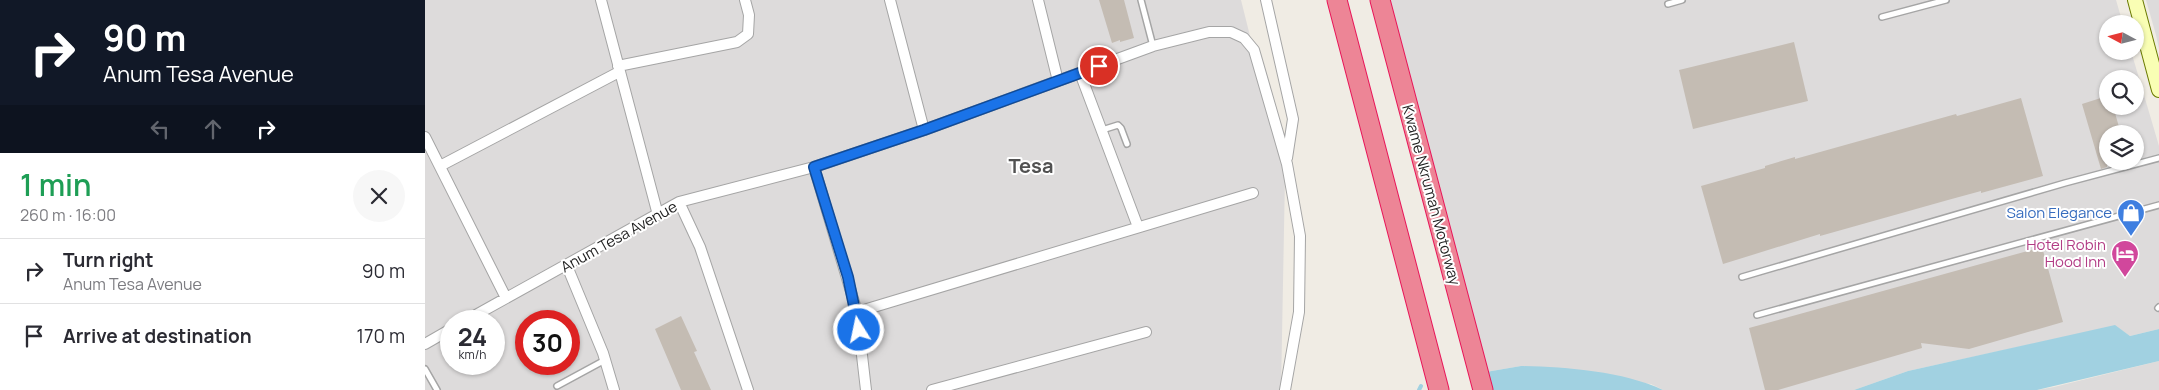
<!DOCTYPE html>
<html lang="en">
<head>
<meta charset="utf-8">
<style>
  body { margin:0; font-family:Manrope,sans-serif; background:#f7f7f7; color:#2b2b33; height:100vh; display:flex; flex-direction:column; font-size:19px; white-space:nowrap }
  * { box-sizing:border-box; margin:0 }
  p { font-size:16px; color:#7c7c81 }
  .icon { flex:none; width:28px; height:28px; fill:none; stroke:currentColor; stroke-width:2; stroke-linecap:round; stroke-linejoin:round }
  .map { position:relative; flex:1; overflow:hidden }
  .sheet { display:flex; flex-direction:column; background:#fff; width:425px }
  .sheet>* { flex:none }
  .top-card { background:#111827; color:#fff; overflow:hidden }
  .needle { width:32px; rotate:277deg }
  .tools { position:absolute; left:1674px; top:15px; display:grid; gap:10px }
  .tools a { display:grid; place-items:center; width:45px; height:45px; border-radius:50%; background:#fff; box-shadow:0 1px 4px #0004; font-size:25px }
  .speed { position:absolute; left:15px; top:310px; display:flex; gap:10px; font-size:25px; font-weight:700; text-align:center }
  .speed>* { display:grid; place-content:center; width:65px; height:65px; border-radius:50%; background:#fff; box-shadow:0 1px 4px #0004; line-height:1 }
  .speed small { font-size:12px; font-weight:400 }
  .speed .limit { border:8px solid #d22; background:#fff; color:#111 }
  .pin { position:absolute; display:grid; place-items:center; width:42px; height:42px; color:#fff; margin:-21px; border:2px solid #fff; border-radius:50%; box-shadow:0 1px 5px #0007 }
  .me { position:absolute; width:55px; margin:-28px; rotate:350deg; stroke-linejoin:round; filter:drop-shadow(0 0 4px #0008) }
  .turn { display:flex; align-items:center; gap:18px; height:105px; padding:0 20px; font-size:22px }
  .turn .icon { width:65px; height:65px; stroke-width:2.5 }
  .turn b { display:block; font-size:35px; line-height:42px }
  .lanes { display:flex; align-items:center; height:48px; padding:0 20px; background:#0003; justify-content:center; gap:25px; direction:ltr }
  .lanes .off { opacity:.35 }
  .round { display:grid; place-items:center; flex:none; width:52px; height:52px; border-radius:26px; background:#f7f7f7 }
  .summary { display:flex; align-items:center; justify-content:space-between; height:85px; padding:0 20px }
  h1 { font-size:30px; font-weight:600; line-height:38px; color:#1e9e55 }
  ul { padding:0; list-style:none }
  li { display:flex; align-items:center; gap:15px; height:65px; padding:0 20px; border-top:1px solid #e1e1e2 }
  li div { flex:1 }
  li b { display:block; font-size:19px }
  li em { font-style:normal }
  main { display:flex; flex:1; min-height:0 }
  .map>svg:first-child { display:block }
  .residential { fill:#dddbdb; fill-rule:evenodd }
  .water { fill:#a1d1e1 }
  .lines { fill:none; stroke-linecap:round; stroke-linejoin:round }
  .stream { stroke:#a1d1e1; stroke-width:4 }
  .building { fill:#c4bcb3 }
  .service-casing { stroke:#a5a5a5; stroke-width:8 }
  .minor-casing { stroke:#a5a5a5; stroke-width:12 }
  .secondary-casing { stroke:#6b7b00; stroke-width:16 }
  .motorway-casing { stroke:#e81659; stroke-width:21 }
  .service { stroke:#fff; stroke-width:5 }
  .minor { stroke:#fff; stroke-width:10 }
  .secondary { stroke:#f9feb4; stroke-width:14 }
  .motorway { stroke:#ed8596; stroke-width:19 }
  .route-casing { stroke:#114b97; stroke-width:12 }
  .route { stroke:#1a73e8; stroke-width:9 }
  .labels { text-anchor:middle; stroke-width:4; stroke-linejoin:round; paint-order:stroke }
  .street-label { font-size:15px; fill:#1e1e1e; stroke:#fff }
  .shop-label { font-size:15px; fill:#366cbe; stroke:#fff; text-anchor:end }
  .hotel-label { font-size:15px; fill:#b23c85; stroke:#fff; text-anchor:end }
  .district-label { font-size:20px; font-weight:bold; fill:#515151; stroke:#fff }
</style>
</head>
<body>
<main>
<section class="sheet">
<div class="top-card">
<div class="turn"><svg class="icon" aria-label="right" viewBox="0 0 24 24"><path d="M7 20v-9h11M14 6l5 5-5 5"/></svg><div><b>90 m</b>Anum Tesa Avenue</div></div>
<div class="lanes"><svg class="icon off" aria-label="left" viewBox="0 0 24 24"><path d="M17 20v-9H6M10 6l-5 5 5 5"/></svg><svg class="icon off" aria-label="ahead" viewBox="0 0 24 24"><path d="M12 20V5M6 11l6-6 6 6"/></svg><svg class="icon" aria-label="right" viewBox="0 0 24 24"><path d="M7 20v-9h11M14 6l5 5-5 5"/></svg></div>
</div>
<div class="summary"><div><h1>1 min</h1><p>260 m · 16:00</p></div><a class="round"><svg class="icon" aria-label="close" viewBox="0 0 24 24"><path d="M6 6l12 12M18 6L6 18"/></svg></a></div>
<ul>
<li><svg class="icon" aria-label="right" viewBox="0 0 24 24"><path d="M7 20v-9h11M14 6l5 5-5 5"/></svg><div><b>Turn right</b><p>Anum Tesa Avenue</p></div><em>90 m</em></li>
<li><svg class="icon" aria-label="arrive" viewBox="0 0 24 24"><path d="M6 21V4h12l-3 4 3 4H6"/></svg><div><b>Arrive at destination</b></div><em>170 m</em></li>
</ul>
</section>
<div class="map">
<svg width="1734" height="390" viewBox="0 0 1734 390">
  <rect width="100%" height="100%" fill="#f0ece4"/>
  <path class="residential" d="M0,0H816L860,176L856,390H0ZM26,321H69V364H26ZM101,321H144V364H101Z
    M962,0H1691L1698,24H1682V51H1706L1734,146V329L1705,336L1690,326L1483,371L1429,390H1238L1226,384L1096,366L1061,372ZM1682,79H1710V106H1682ZM1682,134H1710V161H1682Z
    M1721,0H1734V49L1731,35Z
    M1734,361V390H1612L1629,387Z"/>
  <path class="water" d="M1690,325L1705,336L1734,329V361L1612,390H1429L1483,371Z
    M1096,366C1140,367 1197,371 1238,390H1066L1061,372Z"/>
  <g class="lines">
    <path class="stream" d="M994,390L996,386"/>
  </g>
  <path class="building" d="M674,0H699L709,38L695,42V40L687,43Z
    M1369,42L1383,101L1268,129L1254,70Z
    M1682,96V106H1688L1696,134H1682V167L1676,169L1657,104Z
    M1596,98L1618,176L1556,193V191L1523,200L1395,236V234L1298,264L1276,186L1340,168V166L1370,157V159L1531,114L1532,116Z
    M1617,247L1638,322L1544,349L1496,343L1497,348L1353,390H1340L1324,328Z
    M256,316L272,351L269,352L286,390H256L230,329Z"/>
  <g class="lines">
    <defs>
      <path id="service" d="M716,0L728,46
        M1243,4L1257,0
        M1457,17L1521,0
        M677,130L693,125L696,128L702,144
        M1317,277L1640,183L1734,158
        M1733,308L1734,307
        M1332,315L1734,205
        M0,369L12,390
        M132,386L180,360"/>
      <path id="minor" d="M176,0L233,215
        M465,0L499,130
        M613,0L633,81
        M841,0L868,119L862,158
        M193,66L312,42L323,34L324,15L320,0
        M655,73L713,227
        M0,137L81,298
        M15,166L194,72
        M389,167L432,312L441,390
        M254,202L275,247L323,390
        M142,266L178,353L189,390
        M432,312L828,193
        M40,321L254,202L389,167L499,130L728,46L784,32H806L819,38L829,50L862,164L875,236L874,312L860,390
        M0,344L26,329
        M507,390L721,332"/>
      <path id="secondary" d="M1710,0L1734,90"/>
      <path id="motorway" d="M912,0L1014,390
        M955,0L1058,390"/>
    </defs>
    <use href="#service" class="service-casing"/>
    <use href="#minor" class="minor-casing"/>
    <use href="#secondary" class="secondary-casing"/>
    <use href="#motorway" class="motorway-casing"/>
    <use href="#service" class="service"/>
    <use href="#minor" class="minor"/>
    <use href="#secondary" class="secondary"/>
    <use href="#motorway" class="motorway"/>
  </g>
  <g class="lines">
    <defs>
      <path id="route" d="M434,330L423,277L389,167L499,130L674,66"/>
    </defs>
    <use href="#route" class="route-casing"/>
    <use href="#route" class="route"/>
  </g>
  <defs>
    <symbol id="shop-pin" viewBox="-11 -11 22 30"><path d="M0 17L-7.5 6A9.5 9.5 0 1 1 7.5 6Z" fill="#3f7fe0" stroke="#fff"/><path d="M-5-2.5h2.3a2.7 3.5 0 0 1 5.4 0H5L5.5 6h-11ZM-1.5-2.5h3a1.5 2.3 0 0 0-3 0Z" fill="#fff"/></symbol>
    <symbol id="hotel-pin" viewBox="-11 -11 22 30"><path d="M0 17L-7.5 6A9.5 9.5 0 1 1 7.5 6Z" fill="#d1479c" stroke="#fff"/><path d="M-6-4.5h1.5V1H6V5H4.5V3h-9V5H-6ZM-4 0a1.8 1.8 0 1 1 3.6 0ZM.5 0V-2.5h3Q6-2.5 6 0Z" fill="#fff"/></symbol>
  </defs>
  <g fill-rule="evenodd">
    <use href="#shop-pin" x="1690" y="197" width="32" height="43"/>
    <use href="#hotel-pin" x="1684" y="238" width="32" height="43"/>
  </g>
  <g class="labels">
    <g class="street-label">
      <text transform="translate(1006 195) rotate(75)" y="5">Kwame Nkrumah Motorway</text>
      <text transform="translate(194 237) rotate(-29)" y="5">Anum Tesa Avenue</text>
    </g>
    <g class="shop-label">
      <text x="1687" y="218">Salon Elegance</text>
    </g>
    <g class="hotel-label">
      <text x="1681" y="250">Hotel Robin<tspan x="1681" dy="17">Hood Inn</tspan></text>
    </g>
    <g class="district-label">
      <text x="606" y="173">Tesa</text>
    </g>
  </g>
</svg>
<div class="tools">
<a><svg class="needle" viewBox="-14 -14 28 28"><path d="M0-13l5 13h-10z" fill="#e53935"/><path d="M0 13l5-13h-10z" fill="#7c7c81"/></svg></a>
<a><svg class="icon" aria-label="search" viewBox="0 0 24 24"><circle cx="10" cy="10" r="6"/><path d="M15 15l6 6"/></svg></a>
<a><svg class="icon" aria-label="layers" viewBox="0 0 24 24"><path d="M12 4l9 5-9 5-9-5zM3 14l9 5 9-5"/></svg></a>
</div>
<div class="speed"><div>24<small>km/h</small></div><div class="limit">30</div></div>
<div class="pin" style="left:674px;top:66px;background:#d93025"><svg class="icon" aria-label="arrive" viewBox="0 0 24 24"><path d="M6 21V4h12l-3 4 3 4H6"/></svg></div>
<svg class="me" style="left:434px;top:330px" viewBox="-20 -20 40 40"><circle r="17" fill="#1a73e8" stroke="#fff" stroke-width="3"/><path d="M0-11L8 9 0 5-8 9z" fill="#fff"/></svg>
</div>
</main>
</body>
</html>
